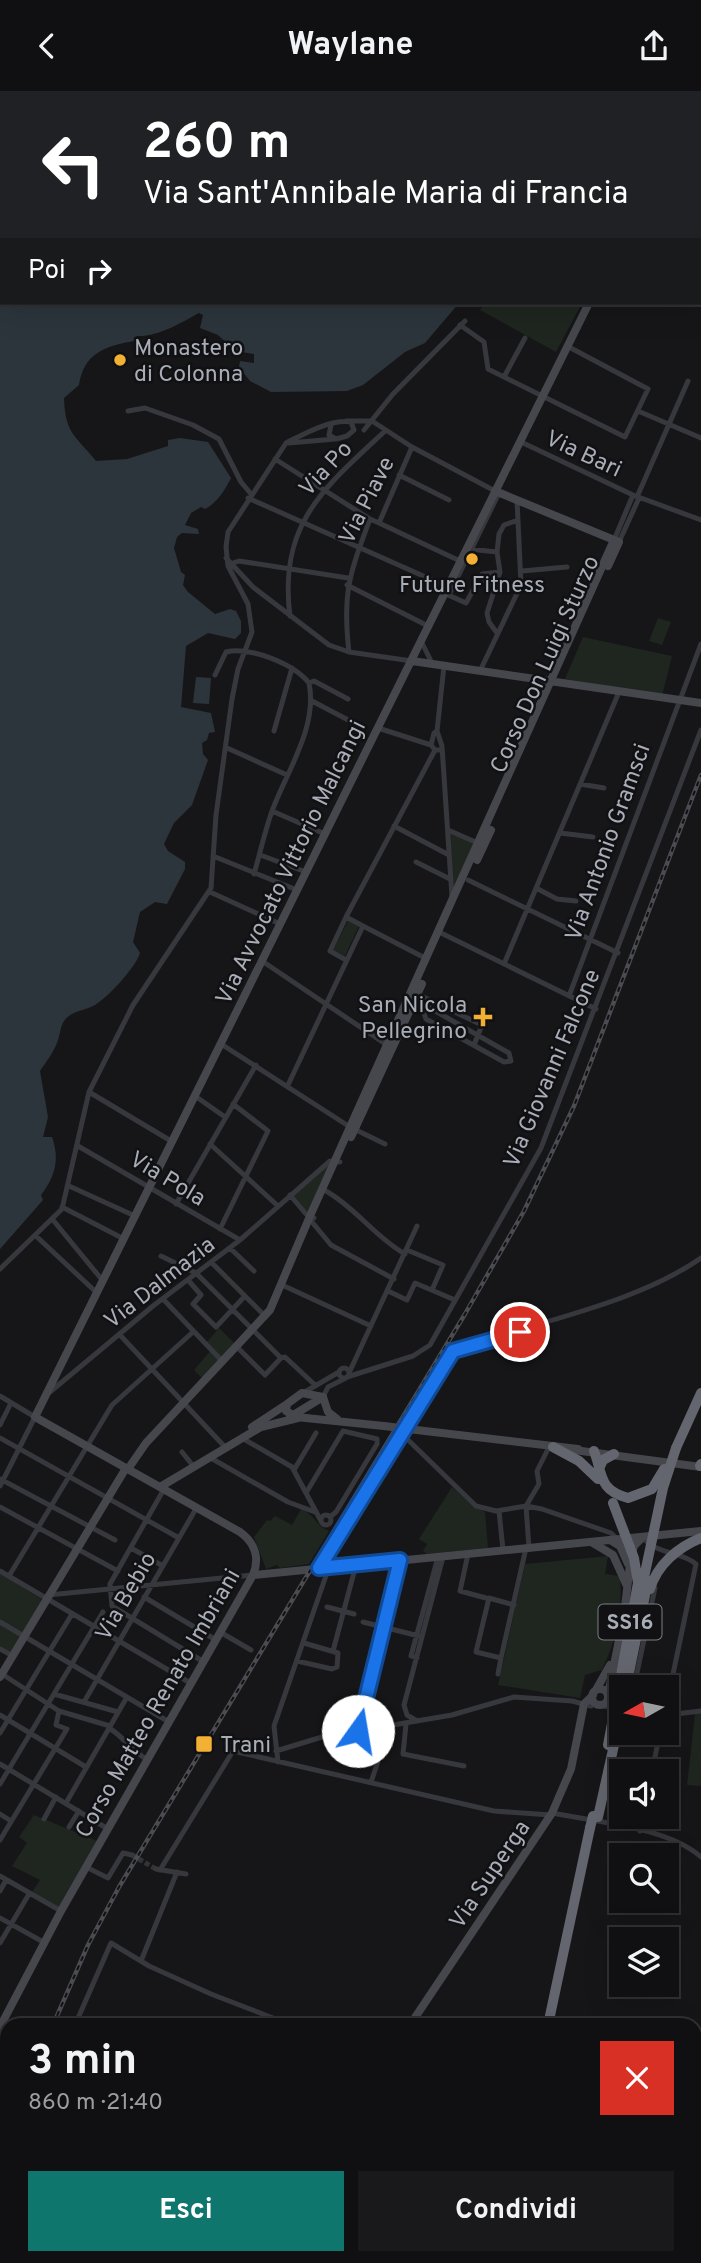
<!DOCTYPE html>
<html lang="it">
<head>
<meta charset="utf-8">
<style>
  body { margin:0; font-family:Overpass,sans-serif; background:#19191b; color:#f1f3f6; height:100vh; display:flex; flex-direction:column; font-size:26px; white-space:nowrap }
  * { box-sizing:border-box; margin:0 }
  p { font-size:23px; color:#9c9d9f }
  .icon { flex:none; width:38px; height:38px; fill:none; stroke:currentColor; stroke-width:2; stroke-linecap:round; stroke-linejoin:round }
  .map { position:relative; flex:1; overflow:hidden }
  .sheet { position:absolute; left:0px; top:1927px; width:702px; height:247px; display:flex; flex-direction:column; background:#101012; border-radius:21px 21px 0 0; box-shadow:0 7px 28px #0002,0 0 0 2px #303032 }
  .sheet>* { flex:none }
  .guide { position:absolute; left:0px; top:0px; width:702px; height:214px; box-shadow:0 7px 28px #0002,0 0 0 2px #303032; background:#202124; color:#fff; overflow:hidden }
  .needle { width:46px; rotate:261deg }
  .controls { position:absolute; left:609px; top:1584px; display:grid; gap:14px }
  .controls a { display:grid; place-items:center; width:70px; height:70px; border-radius:0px; background:#101012; box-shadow:0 7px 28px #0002,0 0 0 2px #303032; font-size:35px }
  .pin { position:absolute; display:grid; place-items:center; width:60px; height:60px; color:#fff; margin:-30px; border:4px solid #fff; border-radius:50%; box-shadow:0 2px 7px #0007 }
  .me { position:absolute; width:77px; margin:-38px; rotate:13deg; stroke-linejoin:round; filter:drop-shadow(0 0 5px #0008) }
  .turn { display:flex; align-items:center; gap:24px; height:147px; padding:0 28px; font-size:32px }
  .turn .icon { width:91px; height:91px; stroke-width:2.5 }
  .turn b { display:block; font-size:49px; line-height:60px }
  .then { display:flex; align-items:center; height:66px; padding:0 28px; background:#0003; gap:14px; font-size:26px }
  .round { display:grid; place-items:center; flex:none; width:74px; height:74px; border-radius:0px; background:#19191b }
  .overview { display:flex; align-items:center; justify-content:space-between; height:119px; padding:0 28px }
  h1 { font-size:42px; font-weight:700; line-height:52px }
  .button { display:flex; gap:14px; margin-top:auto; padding:14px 28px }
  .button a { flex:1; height:80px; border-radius:0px; background:#0f766e; color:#fff; font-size:28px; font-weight:700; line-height:80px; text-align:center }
  .button a+a { background:#19191b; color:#f1f3f6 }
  header { display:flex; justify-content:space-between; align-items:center; height:91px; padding:0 28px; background:#101012; font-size:32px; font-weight:700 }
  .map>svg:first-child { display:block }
  .green { fill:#1e261f }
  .water { fill:#2c353c }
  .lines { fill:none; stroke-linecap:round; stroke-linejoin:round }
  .street-tunnel { stroke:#333438; stroke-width:5; stroke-dasharray:5 2.5; stroke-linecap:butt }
  .street { stroke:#37383d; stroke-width:5 }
  .secondary { stroke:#45474d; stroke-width:8 }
  .highway { stroke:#63666e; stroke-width:10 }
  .rail-casing { stroke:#4a4c52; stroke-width:4.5 }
  .rail { stroke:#111113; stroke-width:2; stroke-dasharray:5; stroke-linecap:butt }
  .secondary-bridge { stroke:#45474d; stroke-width:8 }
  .highway-bridge { stroke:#63666e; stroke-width:10 }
  .route-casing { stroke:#114b97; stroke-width:18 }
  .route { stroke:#1a73e8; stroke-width:12 }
  .poi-dot { fill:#f2b134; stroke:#111113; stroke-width:2.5 }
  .labels { text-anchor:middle; stroke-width:5; stroke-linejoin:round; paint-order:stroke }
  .shield { fill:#111113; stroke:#7b7e86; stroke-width:2 }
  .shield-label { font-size:21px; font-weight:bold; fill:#a8adb8 }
  .poi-label { font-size:23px; fill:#a8adb8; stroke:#111113; text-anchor:start }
  .street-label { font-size:23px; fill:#a8adb8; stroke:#111113 }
</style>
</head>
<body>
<header><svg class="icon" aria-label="back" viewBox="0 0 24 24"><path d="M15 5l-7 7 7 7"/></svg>Waylane<svg class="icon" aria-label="share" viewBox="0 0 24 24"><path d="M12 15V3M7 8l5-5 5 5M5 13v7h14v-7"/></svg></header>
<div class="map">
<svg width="701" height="2172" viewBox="0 0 701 2172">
  <rect width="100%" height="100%" fill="#161618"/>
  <path class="green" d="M485,212H582L556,261L480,219Z
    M658,527L671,531L662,554L649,550Z
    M583,546L672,565L662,605L565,588Z
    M449,742L477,753L454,805Z
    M348,830L359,835L345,865L333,859Z
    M330,1072L309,1122L307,1121L293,1104Z
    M219,1237L236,1254L203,1288L194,1279L212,1258L206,1252Z
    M452,1396L473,1415L485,1421L488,1457L427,1463L423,1460L427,1453L419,1448Z
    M301,1418C314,1423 316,1435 329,1440L309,1473L280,1477L277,1474L266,1478L254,1446L267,1429L270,1430L275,1425L292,1434Z
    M608,1465L605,1483L620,1485C623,1518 616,1550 602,1579L585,1584L580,1607L498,1594L525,1473Z
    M0,1482L43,1509L11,1562L0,1556Z
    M701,1621V1695L687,1694L695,1623Z
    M34,1724L97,1750L59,1818L32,1801L40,1789L12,1775L27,1752L19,1746Z"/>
  <path class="water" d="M0,0H521L2,2V212H459L425,252L405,261L363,294L347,300L271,301L250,290L239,276L240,270L254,272V263L235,260L218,244L200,237L203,224L199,222C181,232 157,246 137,245L134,250C105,255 84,262 79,294L64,307C65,343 76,345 96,370L127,368L168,355V349L180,347L208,351L231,387C225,399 217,412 205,418L201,416L191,422L185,434L198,438L199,443L182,442L177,446L174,457L181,481L185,484L183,494L188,501L215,523L230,518L236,520L241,530V542L235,548L208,542L186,555L181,616L211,622L215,641L209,642L207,649L202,652L203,663L208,669L192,714L174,732L164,753L168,760L185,771V778L167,813L155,811L140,821L133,851L140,862C136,876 107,908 93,915C83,920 71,920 64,930C60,936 60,945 57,952C53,962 46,971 40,980L48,1026L43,1046H52C60,1068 55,1086 41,1104L43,1109L0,1158Z
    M196,586L211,587L209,613L193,612Z"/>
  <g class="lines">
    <path class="street-tunnel" d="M132,1764L156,1778"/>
    <path class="street" d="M460,234L484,251L488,278L625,346L648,298L567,255
      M504,286L525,247
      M128,320L145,317L193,334L219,348L241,391L251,403
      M638,320L701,347
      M346,330H372L412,356L495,400
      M364,339L393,303L465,230
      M521,351L633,404L701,429
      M289,352L335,348
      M275,368L370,428
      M399,384L449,409
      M637,406L688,290
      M248,407L448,496
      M379,432L460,470
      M614,449L633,404
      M619,451L639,407
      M469,458L497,461
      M226,467L253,496L329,554L349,561L412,570
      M233,472L239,470L348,487
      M522,480L567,476
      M480,488L497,495
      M347,494L428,535
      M448,504L466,512L482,483L500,481
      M449,504L499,402
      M290,525C278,433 324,397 385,340
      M497,542L489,531L487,522L500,481L497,461L499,443L504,434L518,429
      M421,550L433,574
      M349,561C342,501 350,482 370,428L379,432L412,356
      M480,580L521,494L517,409
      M215,584L226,561C250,555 294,573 309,592L314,590L348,608
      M312,610L350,630
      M378,637L431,654
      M274,640L292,577
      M437,640L444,575
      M227,657L287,684
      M440,659H435L431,654L434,642L437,640L442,655L452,806
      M580,693L604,697
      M272,720L325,743
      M394,735L449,764
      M448,739L480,753
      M560,742L593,746
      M213,765L297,799
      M263,765L306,781
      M416,771L450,788
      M254,783C260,762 265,740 272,720C287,680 318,636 309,592
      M468,789L618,862
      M536,797L557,808L576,810
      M210,801L280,833
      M346,826L435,659
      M363,835L427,868
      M439,841L596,918
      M262,870L387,954
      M504,873L619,601
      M417,903L482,934L474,954
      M569,905L701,553
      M412,912L430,917L509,962L511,970L504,971L426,928L422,917
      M221,953L350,1036L385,1053
      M288,994L363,835L346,826L330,860L346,869
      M89,1001L171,1050
      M195,1005L225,1026
      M210,1053L278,1115
      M78,1055L240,1149
      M69,1095L135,1125
      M326,1100C356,1117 375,1146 405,1163
      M290,1104L306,1123L314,1127
      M176,1113L256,974
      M62,1116L124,1148
      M53,1129L103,1190
      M312,1131L331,1154L394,1188
      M220,1138L268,1040L233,1013
      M36,1145L97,1202
      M230,1157L254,1180
      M407,1159L443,1174L432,1199
      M161,1165L196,1182L281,1267L285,1266L315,1294
      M211,1171L265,1225
      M0,1178L62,1118L89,1001L133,914L211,797L216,724L232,608L238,578L252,541L248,513L228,475L226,456L228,441L286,352C304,343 330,328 351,331L354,339L347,345L336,348L329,344L331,334
      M188,1189L201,1204L193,1213L216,1236L245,1205
      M282,1194L371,1235
      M388,1200L407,1209L415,1192L455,1209
      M163,1208L223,1271
      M119,1243L225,1356
      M237,1256L265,1284L281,1267
      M339 1282a5 5 0 1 1 10 0a5 5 0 1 1-10 0Z
      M349,1282L417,1135
      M347,1286L413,1265L430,1254L541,1057L701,639
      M50,1301L153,1215L240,1149L330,1070L340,1071
      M303,1302L339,1281
      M0,1305L35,1326L0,1395
      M323,1306L328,1296L346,1287
      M0,1334L11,1312
      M402,1343L476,1415L496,1420L526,1415L542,1418L611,1442L618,1449
      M0,1347L179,1447
      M242,1347L292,1376L321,1430
      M182,1361L194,1376
      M209,1366L288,1411L315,1421
      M294,1379L316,1342
      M0,1388L115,1449
      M164,1398L110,1493L112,1515L204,1571
      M306,1402L343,1340L377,1348V1353L336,1421L330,1426
      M0,1416L118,1480
      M499,1420L503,1459
      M321 1429a5 5 0 1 1 10 0a5 5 0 1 1-10 0Z
      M643,1446C652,1462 683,1461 696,1473L667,1612
      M131,1457L163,1475
      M529,1457L526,1415L539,1393L537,1380L549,1356
      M468,1463L460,1500L486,1507
      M319,1477L453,1260C532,1231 632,1215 701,1167
      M0,1480L192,1593
      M9,1485L112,1314L193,1241
      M48,1504L253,1484
      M144,1506L216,1549
      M514,1514L489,1507L476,1561L501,1567L526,1457
      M327,1516L354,1523
      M0,1531L169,1631
      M363,1531L419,1545
      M220,1541L251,1559
      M0,1558L13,1565
      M333,1560L356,1474
      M417,1567L411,1565L438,1466
      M297,1570L332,1578L337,1576L338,1562L304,1552
      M2,1583L59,1620L110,1635
      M498,1583L501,1567
      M634,1596L655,1497
      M54,1603L118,1621
      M608,1608L613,1618
      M84,1611L197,1416
      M601,1614L615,1618
      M0,1624L86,1676
      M667,1624L701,1620
      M417,1630L407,1624L404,1614L443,1466
      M406,1633L403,1663L464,1675
      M109,1637C127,1648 128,1658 148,1669
      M358,1640L400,1469
      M0,1642L72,1523
      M621,1653L624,1642
      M276,1660L322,1646L452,1624L514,1606L572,1610L591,1615
      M278,1671L274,1635L329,1476
      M0,1673L108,1738
      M652,1680L660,1642
      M371,1691L390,1635
      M0,1693L103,1521
      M66,1712L127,1606
      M552,1722C596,1731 667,1736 701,1766
      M0,1723L11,1730
      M44,1728L56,1706
      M69,1736L79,1720
      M640,1740L643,1726
      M0,1749L67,1638L56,1634L59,1620
      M86,1776L108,1787L123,1762L132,1764
      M156,1778L186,1783
      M160,1779L233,1660L494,1720L551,1724
      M0,1785L61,1820
      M0,1800L6,1789
      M0,1827L45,1852
      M0,1852L29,1803
      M141,1870L177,1781
      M75,1934L111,1852L149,1875L211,1903L291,1934
      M4,2012L7,2003
      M0,2020L2,2011
      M0,2073L7,2076
      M695,2127H701
      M325,2166L338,2172
      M2,2172L7,2150
      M158,2172L160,2166
      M425,2172L426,2166"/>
    <path class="secondary" d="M692,2L693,0
      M495,400L619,451L608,475
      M412,570L701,612
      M477,769L491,739
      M351,1046L422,893
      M323,1306L328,1321L337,1328
      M293,1324L286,1320L287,1313L302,1302L323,1306
      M290,1326L323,1306
      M296,1326L384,1335
      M252,1336L287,1313
      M408,1338L578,1358
      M574,1359L701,1376
      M128,1378L146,1352L270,1219L310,1125L614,449
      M160,1396L261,1336L298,1327
      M612,1450L620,1455L628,1473
      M593,1452L613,1464L627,1495
      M253,1484L701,1440
      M0,1586L126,1377
      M592 1606a8 8 0 1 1 16 0a8 8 0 1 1-16 0Z
      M596,1599L610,1574
      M608,1604L624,1524L631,1465L634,1455L643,1446
      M410,1934L552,1722L571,1678L584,1613L593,1604
      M0,1936L61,1820L253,1484C260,1467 255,1452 240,1441L35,1326L589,212
      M675,2166L680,2172
      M261,2172L264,2166"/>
    <path class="highway" d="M553,1356L579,1370L598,1388
      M676,1357L701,1302
      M594,1360C603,1383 598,1399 628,1407L652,1398L664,1378
      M700,1375L701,1373
      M599,1378L603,1369L614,1363
      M598,1726L614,1654
      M548,1934L590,1737
      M495,2172L497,2166"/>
    <defs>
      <path id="rail" d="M53,1934L88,1854L119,1796L465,1223L524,1120L574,1015L701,684
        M0,2130L7,2099"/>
    </defs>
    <use href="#rail" class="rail-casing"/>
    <use href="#rail" class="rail"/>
    <path class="secondary-bridge" d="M384,1335L408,1338"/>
    <path class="highway-bridge" d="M642,1496L663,1397L676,1357
      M650,1498C657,1474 678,1456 701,1447
      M626,1596L648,1490
      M608,1654L638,1492L634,1467L613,1412
      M614,1654L621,1617
      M590,1737L593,1725"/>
  </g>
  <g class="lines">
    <defs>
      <path id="route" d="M358,1640L400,1469L319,1477L453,1260L520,1241"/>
    </defs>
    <use href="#route" class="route-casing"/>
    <use href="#route" class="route"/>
  </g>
  <g class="poi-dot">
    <circle cx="120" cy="269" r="7"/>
    <circle cx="472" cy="468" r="7"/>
    <path d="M479.5 915.5h7v7h7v7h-7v7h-7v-7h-7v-7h7z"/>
    <rect x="195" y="1644" width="18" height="18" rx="3.5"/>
  </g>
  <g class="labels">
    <rect class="shield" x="598.5" y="1513.5" width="63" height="35" rx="5"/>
    <g class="shield-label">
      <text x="630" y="1538">SS16</text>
    </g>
    <g class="poi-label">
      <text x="134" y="264">Monastero<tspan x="134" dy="26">di Colonna</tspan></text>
      <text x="472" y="501" text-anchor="middle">Future Fitness</text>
      <text x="467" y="921" text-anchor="end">San Nicola<tspan x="467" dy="26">Pellegrino</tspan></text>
      <text x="220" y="1661">Trani</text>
    </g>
    <g class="street-label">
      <text transform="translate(584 362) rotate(25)" y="8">Via Bari</text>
      <text transform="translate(325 377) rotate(-47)" y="8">Via Po</text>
      <text transform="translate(366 409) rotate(-63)" y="8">Via Piave</text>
      <text transform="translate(544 573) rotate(-66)" y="8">Corso Don Luigi Sturzo</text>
      <text transform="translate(607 751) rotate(-70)" y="8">Via Antonio Gramsci</text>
      <text transform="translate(290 771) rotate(-64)" y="8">Via Avvocato Vittorio Malcangi</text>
      <text transform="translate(551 977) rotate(-67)" y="8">Via Giovanni Falcone</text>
      <text transform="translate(168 1087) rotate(31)" y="8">Via Pola</text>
      <text transform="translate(159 1191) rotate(-38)" y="8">Via Dalmazia</text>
      <text transform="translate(125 1505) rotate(-60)" y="8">Via Bebio</text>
      <text transform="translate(157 1612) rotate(-60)" y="8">Corso Matteo Renato Imbriani</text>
      <text transform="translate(489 1783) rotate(-56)" y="8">Via Superga</text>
    </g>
  </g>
</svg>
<div class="controls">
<a><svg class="needle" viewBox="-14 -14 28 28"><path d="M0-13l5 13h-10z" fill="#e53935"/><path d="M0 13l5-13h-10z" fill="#9c9d9f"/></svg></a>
<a><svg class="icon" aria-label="sound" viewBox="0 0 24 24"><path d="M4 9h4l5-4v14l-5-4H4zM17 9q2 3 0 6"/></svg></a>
<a><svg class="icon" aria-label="search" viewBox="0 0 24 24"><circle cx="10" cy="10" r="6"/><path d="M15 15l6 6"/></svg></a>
<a><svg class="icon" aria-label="layers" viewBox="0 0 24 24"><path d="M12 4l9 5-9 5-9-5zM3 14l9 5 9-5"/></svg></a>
</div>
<div class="pin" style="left:520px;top:1241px;background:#d93025"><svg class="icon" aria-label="arrive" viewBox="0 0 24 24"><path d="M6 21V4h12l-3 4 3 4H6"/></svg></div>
<svg class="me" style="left:358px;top:1640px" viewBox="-20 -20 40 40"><circle r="19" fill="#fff"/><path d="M0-13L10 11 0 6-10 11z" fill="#1a73e8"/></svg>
<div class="guide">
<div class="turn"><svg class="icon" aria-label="left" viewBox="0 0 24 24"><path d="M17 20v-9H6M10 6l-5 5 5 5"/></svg><div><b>260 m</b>Via Sant'Annibale Maria di Francia</div></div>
<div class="then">Poi<svg class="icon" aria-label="right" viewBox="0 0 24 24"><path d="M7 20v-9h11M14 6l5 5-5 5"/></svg></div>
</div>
<section class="sheet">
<div class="overview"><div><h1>3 min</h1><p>860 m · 21:40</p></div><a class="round" style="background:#d93025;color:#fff"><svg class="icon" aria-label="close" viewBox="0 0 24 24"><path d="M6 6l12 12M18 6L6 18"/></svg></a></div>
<div class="button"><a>Esci</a><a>Condividi</a></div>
</section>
</div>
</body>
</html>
